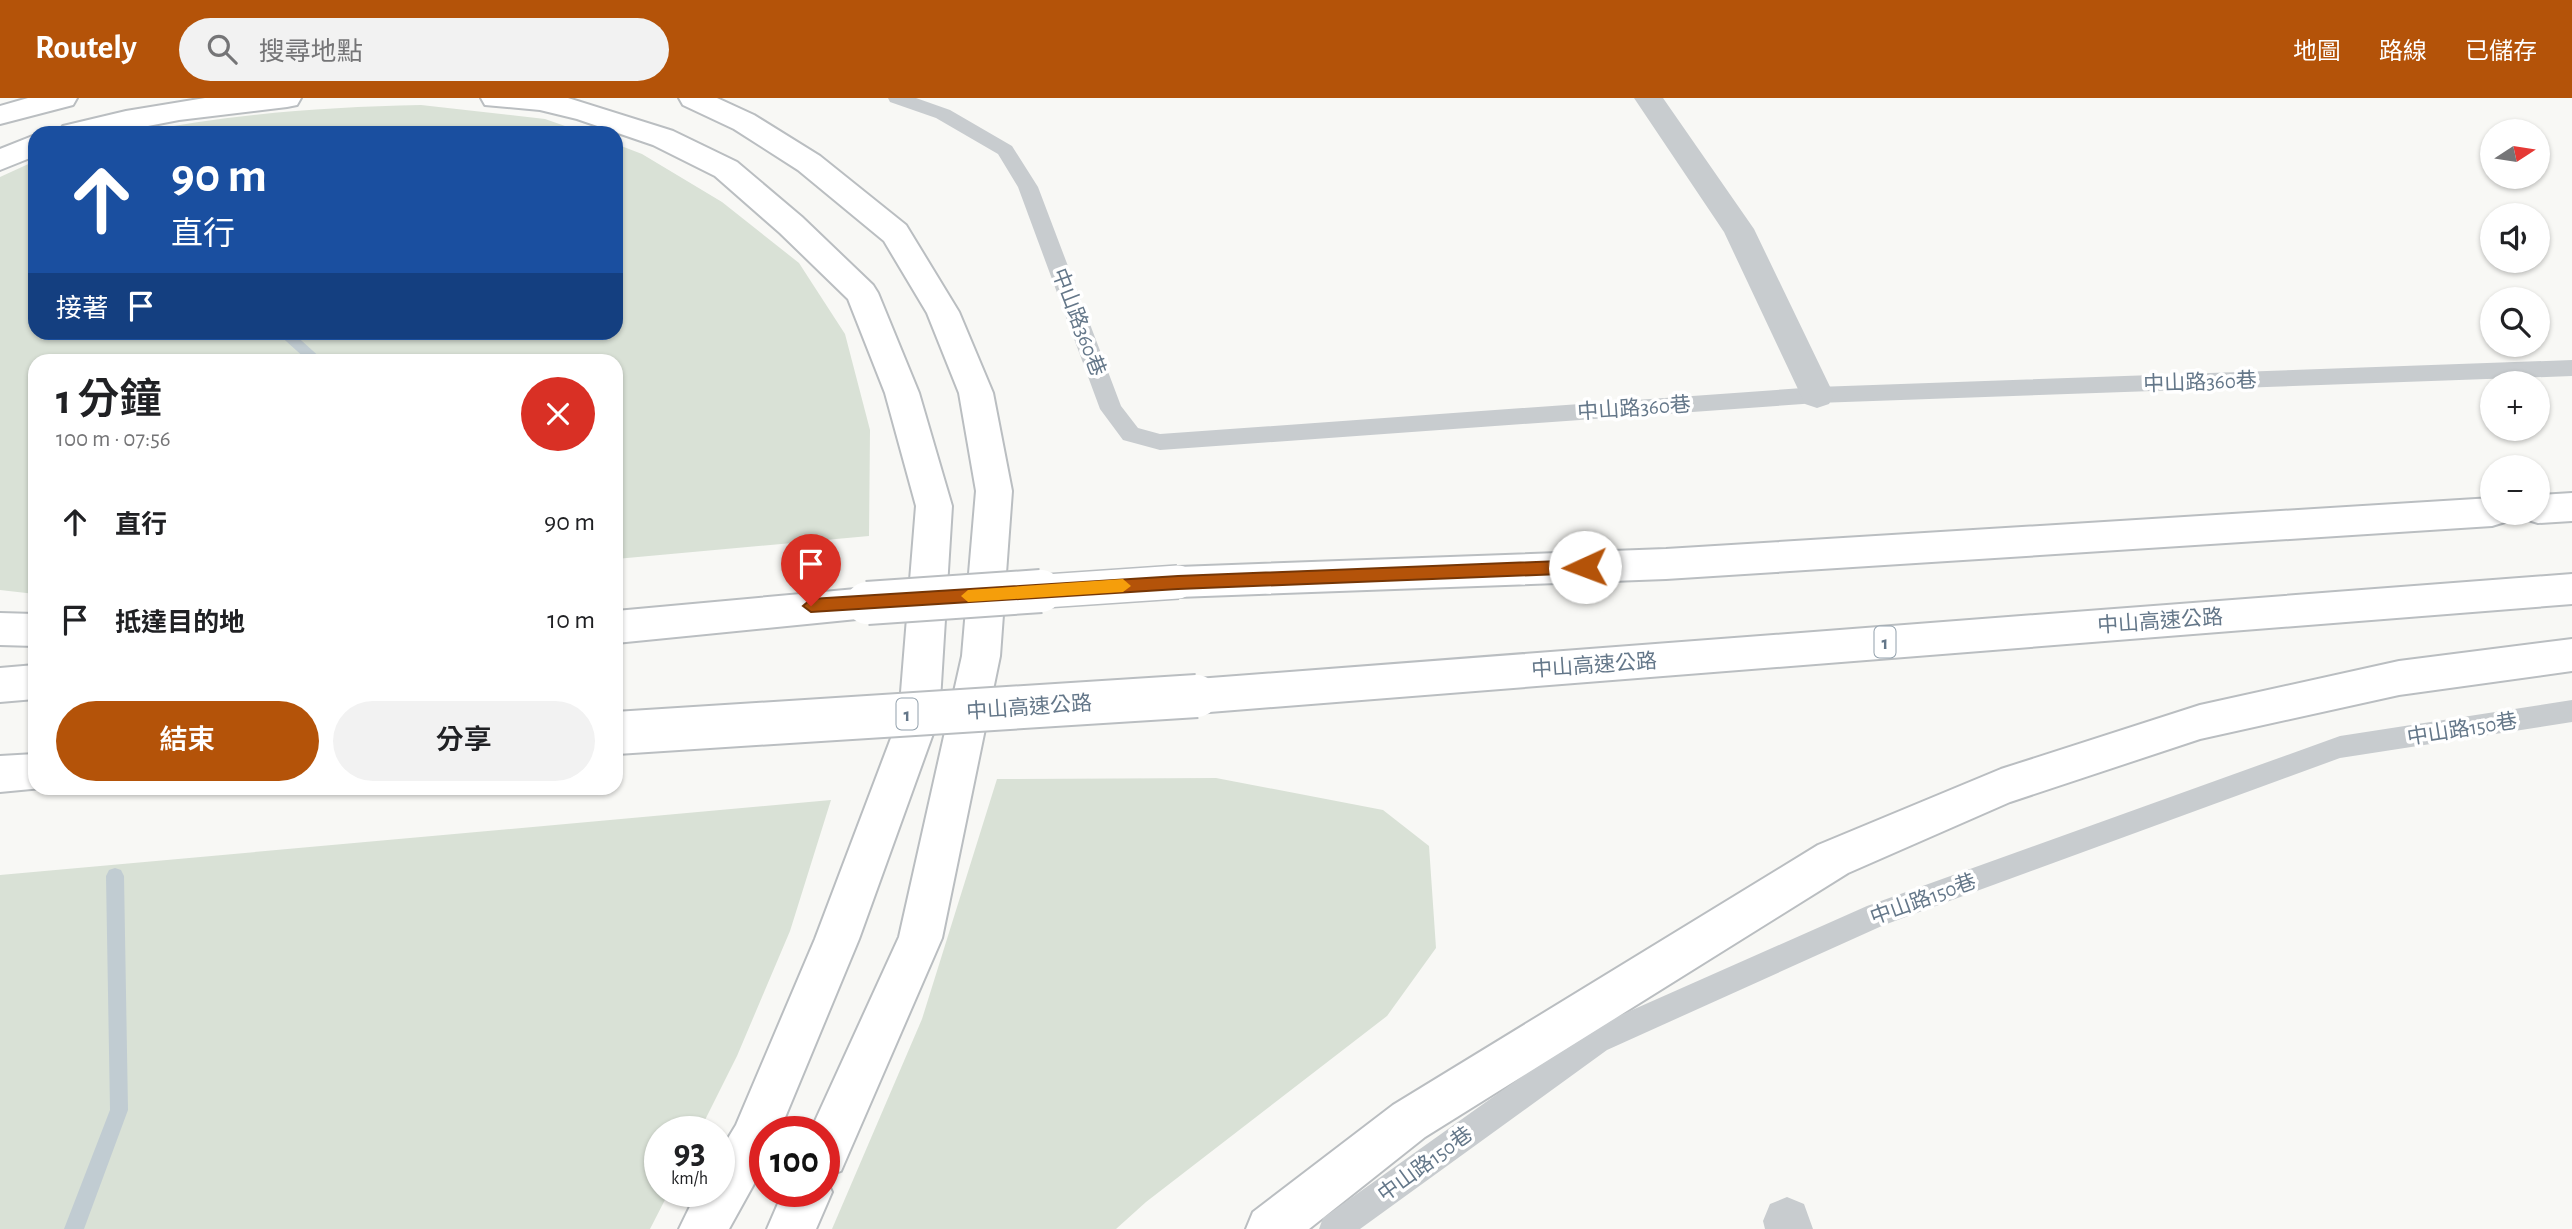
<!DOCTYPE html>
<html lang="zh-TW">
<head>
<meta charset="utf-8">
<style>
  body { margin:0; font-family:"Alegreya Sans","Noto Sans TC",sans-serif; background:#f2f2f2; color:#202124; height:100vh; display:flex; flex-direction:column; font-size:26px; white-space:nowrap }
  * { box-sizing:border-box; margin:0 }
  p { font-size:23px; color:#757577 }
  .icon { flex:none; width:38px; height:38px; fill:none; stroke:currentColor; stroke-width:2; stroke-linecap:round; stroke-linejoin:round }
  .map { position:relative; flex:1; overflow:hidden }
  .side { position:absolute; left:28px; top:256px; width:595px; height:441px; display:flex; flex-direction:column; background:#fff; border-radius:21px; box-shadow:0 2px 5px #0004 }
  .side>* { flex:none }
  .banner { position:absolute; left:28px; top:28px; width:595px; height:214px; border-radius:21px; box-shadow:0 2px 5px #0004; background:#1a4fa0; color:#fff; overflow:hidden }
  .needle { width:46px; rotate:78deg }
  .buttons { position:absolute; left:2480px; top:21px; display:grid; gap:14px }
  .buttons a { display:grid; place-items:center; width:70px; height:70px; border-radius:50%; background:#fff; box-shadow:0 2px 5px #0004; font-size:35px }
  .speed { position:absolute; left:644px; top:1018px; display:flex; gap:14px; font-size:35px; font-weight:700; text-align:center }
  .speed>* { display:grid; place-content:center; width:91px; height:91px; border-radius:50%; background:#fff; box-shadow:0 2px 5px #0004; line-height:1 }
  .speed small { font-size:18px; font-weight:400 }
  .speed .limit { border:10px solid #d22; background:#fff; color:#111 }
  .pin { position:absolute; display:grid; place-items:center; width:60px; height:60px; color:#fff; margin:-72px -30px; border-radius:50% 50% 50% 0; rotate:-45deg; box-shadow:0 0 7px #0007 }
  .pin .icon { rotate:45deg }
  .me { position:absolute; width:77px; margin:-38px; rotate:268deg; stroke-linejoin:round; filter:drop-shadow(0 0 5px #0008) }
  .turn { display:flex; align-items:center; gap:24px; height:147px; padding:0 28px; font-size:32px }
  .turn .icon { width:91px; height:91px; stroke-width:2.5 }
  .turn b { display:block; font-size:49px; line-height:60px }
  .then { display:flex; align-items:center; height:66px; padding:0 28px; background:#0003; gap:14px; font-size:26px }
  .round { display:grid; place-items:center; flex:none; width:74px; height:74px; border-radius:37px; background:#f2f2f2 }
  .summary { display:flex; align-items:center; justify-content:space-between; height:119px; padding:0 28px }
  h1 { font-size:42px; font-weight:600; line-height:52px }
  .cta { display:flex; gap:14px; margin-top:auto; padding:14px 28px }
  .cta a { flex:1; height:80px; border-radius:42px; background:#b45309; color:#fff; font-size:28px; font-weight:600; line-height:80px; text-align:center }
  .cta a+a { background:#f2f2f2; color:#202124 }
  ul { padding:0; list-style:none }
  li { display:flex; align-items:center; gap:21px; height:98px; padding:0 28px }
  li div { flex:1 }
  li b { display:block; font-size:26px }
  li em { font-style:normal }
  header { display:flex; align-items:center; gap:42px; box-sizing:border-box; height:98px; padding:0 35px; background:#b45309; color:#fff }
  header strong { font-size:33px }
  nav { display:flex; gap:38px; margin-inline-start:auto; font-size:24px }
  .search { width:490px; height:63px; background:#f2f2f2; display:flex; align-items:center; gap:18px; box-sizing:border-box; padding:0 24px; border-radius:38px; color:#757577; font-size:26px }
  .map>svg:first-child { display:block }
  .green { fill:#d9e1d6 }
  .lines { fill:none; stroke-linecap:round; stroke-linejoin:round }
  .stream { fill:#c1ccd2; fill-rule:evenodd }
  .highway-casing { stroke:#babec1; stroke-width:4 }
  .lane { fill:#c8cccf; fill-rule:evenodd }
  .street { fill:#c8cccf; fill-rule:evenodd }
  .highway { fill:#fff; fill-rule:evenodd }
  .highway-bridge-far1-casing { stroke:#babec1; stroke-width:36; stroke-linecap:butt }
  .highway-bridge-casing { stroke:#babec1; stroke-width:46; stroke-linecap:butt }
  .highway-bridge-far1 { stroke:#fff; stroke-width:33 }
  .highway-bridge { stroke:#fff; stroke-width:42 }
  .route { fill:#b45309; stroke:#753606; stroke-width:2 }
  .slow { fill:#f59e0b }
  .labels { text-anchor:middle; stroke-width:7; stroke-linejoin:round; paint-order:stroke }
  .shield { fill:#fff; stroke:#92a0ac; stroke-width:2 }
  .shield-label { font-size:19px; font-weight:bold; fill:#647789 }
  .street-label { font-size:21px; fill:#647789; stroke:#fff }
</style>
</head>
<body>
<header>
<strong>Routely</strong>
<div class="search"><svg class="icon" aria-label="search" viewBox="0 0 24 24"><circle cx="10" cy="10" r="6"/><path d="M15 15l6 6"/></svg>搜尋地點</div>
<nav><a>地圖</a><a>路線</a><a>已儲存</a></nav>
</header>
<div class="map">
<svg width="2572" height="1131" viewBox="0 0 2572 1131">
  <rect width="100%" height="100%" fill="#f8f8f5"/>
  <path class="green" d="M421,7L545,21L585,35H134C230,16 323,9 421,7Z
    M616,46L642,56L722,104L799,165L845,236L870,332L869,438L616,461V262H35V496L0,492V79L35,63V234H616Z
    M1216,680L1383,712L1429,748L1436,850L1387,918L1146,1104L1116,1131H832L922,921L997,681Z
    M831,702L790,833L737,958L699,1034H660V1094H669L650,1131H0V777Z"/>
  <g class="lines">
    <path class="stream" d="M276,234H292L323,262H307Z
      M115,770L121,772L124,778L128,1012L84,1131H64L110,1012L106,778L109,772Z"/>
    <defs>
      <path id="highway" d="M28,0H77L73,7L0,26V8Z
        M205,0H301L297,7L287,9L179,22L112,35H58L63,28L126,13Z
        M481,0H568L673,33L737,64L802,119L873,187L878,195L919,295L952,408L939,619L859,841L779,1034H765V1066L729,1131H679L697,1094H719V1055L736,1027L815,841L899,619L916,408L885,295L848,201L780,135L715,78L653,47L577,21L540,12L485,7Z
        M679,0H717L754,17L820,58L906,127L959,214L993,295L1012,393L1000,558L942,840L841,1073L825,1079L832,1094L816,1131H767L783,1094H824V1034H810L899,839L962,558L976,393L959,295L927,215L884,143L798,72L734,31L683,7Z
        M35,37V58L0,72V51Z
        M2572,395V423L2538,425L2525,421L2522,415H2538V397Z
        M2492,400V415H2510L2505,424L2492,428L1666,481L1178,499L1165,495L1159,484L1165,473L1178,469L1666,451Z
        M2572,476V506L1197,615L1183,610L1177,598L1183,586L1197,581Z
        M867,490L880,494L886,505L880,516L867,520L616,545V513Z
        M0,515L35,516V548L0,547Z
        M2572,541V573L2399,597L2200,641L2010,704L1848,775L1425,1039L1309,1131H1246L1253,1114L1393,1007L1818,747L2001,671L2200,607L2399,563Z
        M35,567V601L0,604V570Z
        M35,656V690H42L0,694V658Z"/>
    </defs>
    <use href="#highway" class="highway-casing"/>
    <path class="lane" d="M888,0H916L950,12L1012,48L1038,89L1121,308L1138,330L1160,336L1817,289L2572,262V278L1817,305L1160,352L1123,342L1100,311L1018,89L998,56L936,20L890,4Z
      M2572,602V624L2340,660L1884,827L1607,952L1360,1131H1319L1323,1120L1587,932L1867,808L2340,638Z"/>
    <path class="street" d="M1634,0H1663L1754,131L1834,297L1829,306L1817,310L1805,306L1724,134Z
      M1787,1099L1804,1106L1813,1131H1765L1763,1123L1770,1106Z"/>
    <use href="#highway" class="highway"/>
    <defs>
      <path id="highway-bridge-far1" d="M1015,495L1178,484"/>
      <path id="highway-bridge" d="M867,505L1041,493
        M616,635L1197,598"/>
    </defs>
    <use href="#highway-bridge-far1" class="highway-bridge-far1-casing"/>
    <use href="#highway-bridge" class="highway-bridge-casing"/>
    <use href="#highway-bridge-far1" class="highway-bridge-far1"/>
    <use href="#highway-bridge" class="highway-bridge"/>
  </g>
  <path class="route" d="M1585,462L1592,469L1585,475L1178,491L811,514L803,508L811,501L1178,478Z"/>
  <path class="slow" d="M1123,481L1131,488L1123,494L968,504L961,498L968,492Z"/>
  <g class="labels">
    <g class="shield">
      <rect x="1874.5" y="528.5" width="21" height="31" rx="5"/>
      <rect x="896.5" y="600.5" width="21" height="31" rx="5"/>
    </g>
    <g class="shield-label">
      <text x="1885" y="551">1</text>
      <text x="907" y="623">1</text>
    </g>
    <g class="street-label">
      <text transform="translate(1079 224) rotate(69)" y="7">中山路360巷</text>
      <text transform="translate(2200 284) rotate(-2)" y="7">中山路360巷</text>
      <text transform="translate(1634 310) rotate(-4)" y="7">中山路360巷</text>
      <text transform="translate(2160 523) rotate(-4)" y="7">中山高速公路</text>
      <text transform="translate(1594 567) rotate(-4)" y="7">中山高速公路</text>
      <text transform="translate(1029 609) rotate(-4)" y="7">中山高速公路</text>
      <text transform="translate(2462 631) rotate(-9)" y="7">中山路150巷</text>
      <text transform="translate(1923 801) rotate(-20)" y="7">中山路150巷</text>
      <text transform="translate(1425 1066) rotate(-36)" y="7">中山路150巷</text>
    </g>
  </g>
</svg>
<div class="buttons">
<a><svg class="needle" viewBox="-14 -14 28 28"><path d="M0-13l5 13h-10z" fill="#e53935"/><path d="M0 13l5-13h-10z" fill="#757577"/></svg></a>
<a><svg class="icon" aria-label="sound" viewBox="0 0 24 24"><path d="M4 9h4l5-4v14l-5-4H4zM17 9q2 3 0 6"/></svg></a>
<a><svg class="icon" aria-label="search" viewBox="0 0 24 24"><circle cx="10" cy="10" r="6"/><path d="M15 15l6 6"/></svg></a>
<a>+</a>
<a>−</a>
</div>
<div class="speed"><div>93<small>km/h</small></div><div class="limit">100</div></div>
<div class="pin" style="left:811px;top:508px;background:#d93025"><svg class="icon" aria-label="arrive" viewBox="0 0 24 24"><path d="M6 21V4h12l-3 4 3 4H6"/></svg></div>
<svg class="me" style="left:1585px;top:469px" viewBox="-20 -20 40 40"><circle r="19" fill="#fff"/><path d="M0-13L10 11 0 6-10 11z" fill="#b45309"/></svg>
<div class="banner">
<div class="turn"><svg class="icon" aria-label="ahead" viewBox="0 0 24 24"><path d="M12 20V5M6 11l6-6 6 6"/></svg><div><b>90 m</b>直行</div></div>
<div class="then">接著<svg class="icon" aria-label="arrive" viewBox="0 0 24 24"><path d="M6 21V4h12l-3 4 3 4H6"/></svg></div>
</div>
<section class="side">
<div class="summary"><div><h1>1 分鐘</h1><p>100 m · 07:56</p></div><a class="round" style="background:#d93025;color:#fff"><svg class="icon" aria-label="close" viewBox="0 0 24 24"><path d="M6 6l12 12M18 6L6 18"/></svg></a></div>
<ul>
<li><svg class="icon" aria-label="ahead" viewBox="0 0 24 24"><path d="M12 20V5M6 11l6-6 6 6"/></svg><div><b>直行</b></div><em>90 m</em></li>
<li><svg class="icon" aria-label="arrive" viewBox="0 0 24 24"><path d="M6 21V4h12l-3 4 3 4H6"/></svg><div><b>抵達目的地</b></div><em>10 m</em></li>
</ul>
<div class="cta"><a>結束</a><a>分享</a></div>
</section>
</div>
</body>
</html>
